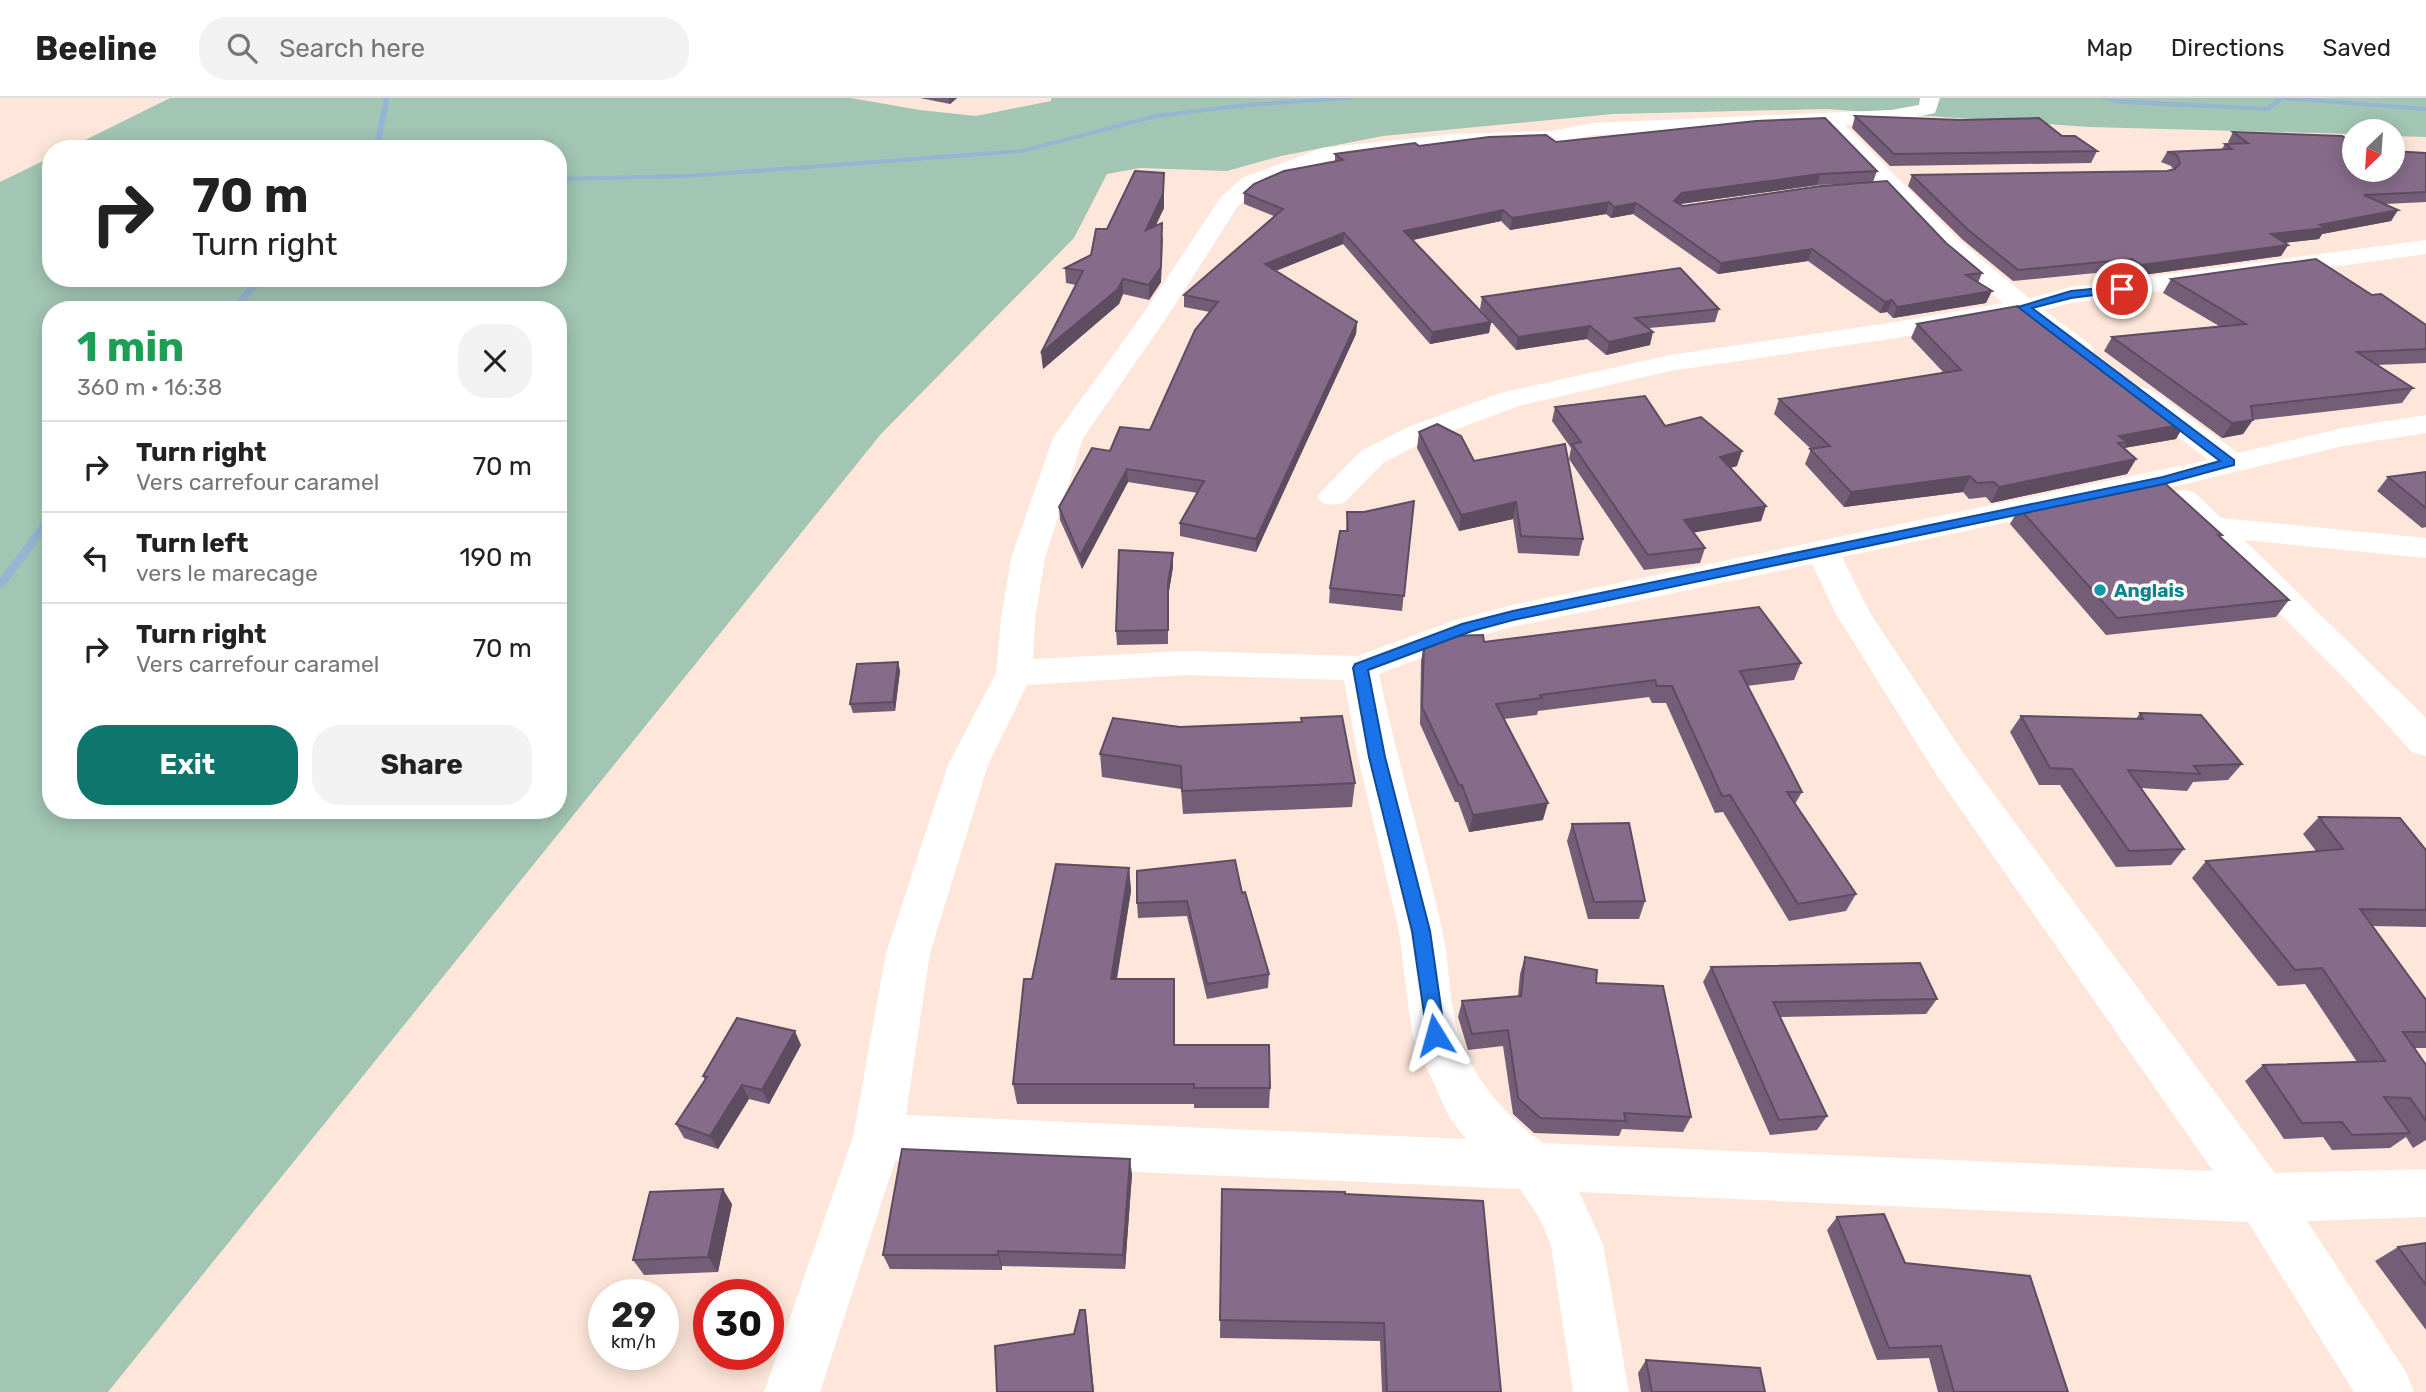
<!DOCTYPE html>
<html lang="en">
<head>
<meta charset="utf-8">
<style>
  body { margin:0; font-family:Rubik,sans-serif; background:#f2f2f2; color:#222; height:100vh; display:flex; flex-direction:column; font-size:26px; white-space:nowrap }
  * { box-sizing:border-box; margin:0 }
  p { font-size:23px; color:#767676 }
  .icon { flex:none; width:38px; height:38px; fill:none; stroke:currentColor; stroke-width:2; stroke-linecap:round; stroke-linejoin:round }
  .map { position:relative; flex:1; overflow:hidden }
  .details { position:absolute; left:42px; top:203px; width:525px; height:518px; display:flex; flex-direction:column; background:#fff; border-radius:28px; box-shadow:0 4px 18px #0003 }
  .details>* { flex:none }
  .banner { position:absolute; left:42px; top:42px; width:525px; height:147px; border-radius:28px; box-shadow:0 4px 18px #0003; background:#fff; color:#222; overflow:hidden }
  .needle { width:46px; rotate:205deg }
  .buttons { position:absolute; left:2342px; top:21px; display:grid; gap:14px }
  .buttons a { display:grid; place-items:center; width:63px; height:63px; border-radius:50%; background:#fff; box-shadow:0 4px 18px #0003; font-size:35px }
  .speed { position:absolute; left:588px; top:1181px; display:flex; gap:14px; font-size:35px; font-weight:700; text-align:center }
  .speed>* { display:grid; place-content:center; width:91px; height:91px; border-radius:50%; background:#fff; box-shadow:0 4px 18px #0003; line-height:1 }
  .speed small { font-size:18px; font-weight:400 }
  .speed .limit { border:10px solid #d22; background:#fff; color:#111 }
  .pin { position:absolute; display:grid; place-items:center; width:60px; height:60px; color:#fff; margin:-30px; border:4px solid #fff; border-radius:50%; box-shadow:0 2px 7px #0007 }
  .me { position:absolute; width:77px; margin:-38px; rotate:352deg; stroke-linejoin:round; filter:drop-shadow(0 0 5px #0008) }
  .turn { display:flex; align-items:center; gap:24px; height:147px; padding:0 35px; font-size:32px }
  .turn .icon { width:91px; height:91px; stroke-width:2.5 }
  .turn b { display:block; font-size:49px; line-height:60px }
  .round { display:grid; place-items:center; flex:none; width:74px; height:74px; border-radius:28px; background:#f2f2f2 }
  .head { display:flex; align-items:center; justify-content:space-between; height:119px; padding:0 35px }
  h1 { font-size:42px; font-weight:700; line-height:52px; color:#1e9e55 }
  .button { display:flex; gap:14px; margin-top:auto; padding:14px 35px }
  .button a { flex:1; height:80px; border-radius:28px; background:#0f766e; color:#fff; font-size:28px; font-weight:700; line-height:80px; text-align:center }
  .button a+a { background:#f2f2f2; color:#222 }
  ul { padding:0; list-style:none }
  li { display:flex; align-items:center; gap:21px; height:91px; padding:0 35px; border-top:2px solid #e0e0e0 }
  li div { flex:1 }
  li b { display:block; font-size:26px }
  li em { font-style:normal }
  header { display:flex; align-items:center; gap:42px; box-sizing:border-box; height:98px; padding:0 35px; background:#fff; border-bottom:2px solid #e0e0e0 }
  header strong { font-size:33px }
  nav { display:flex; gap:38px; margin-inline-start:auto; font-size:24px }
  .search { width:490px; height:63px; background:#f2f2f2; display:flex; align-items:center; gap:18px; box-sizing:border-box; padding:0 24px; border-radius:28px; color:#767676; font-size:26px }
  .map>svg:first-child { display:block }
  .green { fill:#a2c6b3; fill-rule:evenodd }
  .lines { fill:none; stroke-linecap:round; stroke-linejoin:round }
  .stream { fill:#94b6d2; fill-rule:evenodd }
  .minor { fill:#fff; fill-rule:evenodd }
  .wall { fill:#735d77; fill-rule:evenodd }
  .shaded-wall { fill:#5e4c61 }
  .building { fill:#866c8a; stroke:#5e4c61; stroke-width:2 }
  .route { fill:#1a73e8; stroke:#114b97; stroke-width:2 }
  .culture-dot { fill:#0f9aa8; stroke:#fef8f5; stroke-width:2.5 }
  .labels { text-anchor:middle; stroke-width:7; stroke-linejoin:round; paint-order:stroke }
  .culture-label { font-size:19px; font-weight:bold; fill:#0d838f; stroke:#fef8f5; text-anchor:start }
</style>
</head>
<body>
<header>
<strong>Beeline</strong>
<div class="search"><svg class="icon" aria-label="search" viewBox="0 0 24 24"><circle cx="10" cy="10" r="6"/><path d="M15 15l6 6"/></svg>Search here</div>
<nav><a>Map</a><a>Directions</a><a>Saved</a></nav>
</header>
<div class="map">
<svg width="2426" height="1294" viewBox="0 0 2426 1294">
  <rect width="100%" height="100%" fill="#fee7da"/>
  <path class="green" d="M170,0H851L920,12L976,18L1051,3V0H2426V39L2392,38V33H2354V36L2089,29L1826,11L1613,16L1383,38L1281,58L1227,73L1140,70L1107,76L1074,140L881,336L108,1294H0V84L51,59V180H558V51H67ZM51,212H558V712H51Z"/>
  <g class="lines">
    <path class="stream" d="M384,0H390L380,51H373Z
      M1321,0H1352L1349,2L1247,9L1156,20L1022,55L689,80L558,83V79L689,76L1022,51L1156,16L1247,5Z
      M2098,0L2267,9L2277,0H2307L2426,9V13L2283,2L2269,13L2121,6Z
      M257,180H266L237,212H228Z
      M51,416V426L4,489L0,490V480L47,417Z"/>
    <path class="minor" d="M1920,0H1940L1935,15L1891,24L1845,27L1961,144L2029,200L2071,189L2426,142V156L2072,205L2044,212L2090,246L2094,252L2090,258L2080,260L2070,258L2019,218L1896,240L1670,273L1519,308L1430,341L1383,365L1344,405L1333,407L1322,405L1317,398L1361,353L1408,329L1500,295L1670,257L1896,224L2003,205L1943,154L1823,28L1594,37L1552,45L1453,48L1376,57L1326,63L1258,90L1238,108L1167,219L1083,340L1045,460L1035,521L1033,561L1187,553L1357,558L1455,522L1512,507L2208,362L2132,304L2128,298L2132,292L2142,289L2152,292L2238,355L2343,330L2426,317V335L2343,348L2164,391L1842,459L1870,515L1964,656L2275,1075L2426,1071V1119L2307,1123L2406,1274L2414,1294H2354L2248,1124L1579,1094L1603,1146L1629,1294H1573L1551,1147L1539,1119L1520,1091L895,1063L820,1294H764L853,1039L886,855L948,667L996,575L1001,521L1011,460L1053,340L1143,216L1221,99L1242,80L1322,50L1453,36L1552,33L1594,25L1891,12L1919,7ZM1812,466L1836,516L1936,676L2213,1073L1543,1045C1505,1017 1474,983 1459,937C1448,904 1450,865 1442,831C1423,746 1397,663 1379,576L1479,538L1512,529ZM1187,577L1344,582L1358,659L1399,833L1412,937L1449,1019L1466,1041L906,1017L930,855L988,667L1027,587Z
      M2183,392L2194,394L2221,420L2426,440V460L2244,442L2426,620V658L2412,654L2351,587L2172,408L2167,401L2172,394Z"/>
  </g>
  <path class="wall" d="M920,0H957L950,6Z
    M1855,18L2062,38L2097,53L2091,65L1890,68L1852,30Z
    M2233,34L2354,72L2426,55V104L2385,106L2398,112L2391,123L2322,136L2319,141L2284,145L2288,147L2281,158L2135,178L2126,172L2013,183L1963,142L1908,88L1912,77L2167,73L2173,71L2171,68L2161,64L2167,54L2222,51L2225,46H2230L2228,44Z
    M1556,44L1877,73L1873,84L1982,175L1978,185L1986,205L1893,220L1887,214L1880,215L1808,163L1718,176L1633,116L1611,120L1606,116L1510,132L1501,123L1413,142L1491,224L1489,235L1430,246L1343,146L1276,173L1357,224L1356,236L1256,454L1180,438V425L1198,395L1128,384L1082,471L1060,422L1059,409L1110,353L1150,332L1210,214L1184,209V197L1274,118L1244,106V95L1335,64V56L1419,48ZM1861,85L1683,108L1680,106L1817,87Z
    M1164,89V110L1155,128L1163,140L1161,184L1149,202L1123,196L1119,206L1043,271L1076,187L1066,185L1065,170L1091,157L1107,131Z
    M2171,181L2372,197L2426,227V265L2377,267L2413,290L2402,305L2252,322L2243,336L2222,340L2104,253L2112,239L2219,228L2163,195Z
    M1482,199L1719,211L1715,224L1649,230L1650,247L1606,257L1587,241L1516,252L1480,211Z
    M1917,226L2176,341L2124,350L2136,361L2127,376L1991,405L1986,399L1969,401L1963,394L1844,409L1805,366L1811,351L1774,316L1779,301L1944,275L1911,240Z
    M1555,309L1665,328L1737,368L1730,370L1766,408L1761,423L1694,434L1705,450L1700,465L1644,472L1569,361L1571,350L1552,323Z
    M1419,334L1474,363L1583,441L1579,458L1518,455L1513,421L1459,433L1417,350Z
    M2426,374V429L2422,430L2377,393L2388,379Z
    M1414,403L1402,513L1329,505L1330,490L1346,433L1347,414H1364Z
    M2019,410L2222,437L2220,439L2289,502L2276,519L2106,537L2010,426Z
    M1173,455V469L1168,499V546L1117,547L1116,533Z
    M1484,544L1801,565L1794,582L1747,588L1802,694L1795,706L1856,796L1846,813L1789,823L1723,714L1715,715L1666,605H1652L1649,599L1538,613L1537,617L1504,621L1543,722L1469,734L1458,704H1455L1420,626L1421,563L1424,546Z
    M898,564L900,573L895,613L853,615L850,606Z
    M2140,615L2242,666L2228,682L2193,684L2187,693L2141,690L2184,751L2171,767L2116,769L2060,687H2039L2010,634L2021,618L2136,621Z
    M1301,620L1355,685L1352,709L1183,716L1181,691L1102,679L1100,656L1180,629L1301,624Z
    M2319,719L2426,752V829L2372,828L2426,902V950H2415L2426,967V1042L2413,1050L2406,1039L2390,1050L2332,1052L2323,1039L2284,1041L2245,983L2263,967L2357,964L2305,886L2278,888L2192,780L2206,763L2316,753L2303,736Z
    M1572,726L1645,803L1639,821H1588L1567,743Z
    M1129,770L1131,793L1117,881H1174L1175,947L1270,990L1269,1010H1194V1006H1017L1013,986L1032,881Z
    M1242,795L1269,876L1268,890L1207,901L1187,818L1138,820L1137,805Z
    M1525,859L1596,885L1691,1019L1683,1034L1622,1031L1619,1038L1534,1035L1513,1016L1503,948L1468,952L1458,919L1462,903L1518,898L1520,876Z
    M1711,869L1937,901L1926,916L1780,919L1827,1018L1817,1032L1770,1037L1703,884Z
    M801,947L769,1006L749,1001L718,1051L684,1040L676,1026L705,982L703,978Z
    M1132,1076L1125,1171L1002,1168V1172L890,1171L883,1157Z
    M1222,1091L1345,1096L1501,1294H1382L1380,1243L1220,1240Z
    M732,1106L718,1174L644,1177L633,1162Z
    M1837,1119L2068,1294H1938L1929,1260L1877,1262L1827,1132Z
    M2426,1145V1232L2375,1163L2398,1149Z
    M1646,1262L1765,1294H1641L1638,1275Z"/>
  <path class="shaded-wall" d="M949,0H957L950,6Z
    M1164,75V110L1147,147L1146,132Z
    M1820,76L1817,87L1680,106L1674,103L1682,95Z
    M1609,104L1606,116L1510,132L1512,120Z
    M1636,105L1633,116L1611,120L1614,109Z
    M1503,112L1501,123L1403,144L1404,133Z
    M2398,112L2391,123L2322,136L2319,141L2264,147L2271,136Z
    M1162,125L1161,184L1149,202V187Z
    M1344,135L1343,146L1265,177V166Z
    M2288,147L2281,158L2135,178L2141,167Z
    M1812,151L1808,163L1718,176L1721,165Z
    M1123,181V196L1119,206L1043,271L1041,255Z
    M1992,193L1986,205L1893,220L1897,209Z
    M1892,202L1887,214L1880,215L1885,204Z
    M1357,224L1356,236L1256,454V441Z
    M1491,224L1489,235L1430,246L1432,234Z
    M1590,228L1587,241L1516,252L1518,239Z
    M1653,234L1650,247L1606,257L1609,244Z
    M2253,322L2243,336L2222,340L2232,325Z
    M2185,326L2176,341L2124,350L2127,344L2119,338Z
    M1742,353L1737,368L1715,374L1720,359Z
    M2136,361L2127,376L1991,405L1999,389Z
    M1127,371L1128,384L1082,471L1080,458Z
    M1970,378L1963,394L1844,409L1851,394Z
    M1516,404L1513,421L1459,433L1461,417Z
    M1766,408L1761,423L1680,437L1684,422Z
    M1173,455V469L1168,499V546V485Z
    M898,564L900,573L895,613L893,604Z
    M1548,705L1543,722L1469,734L1473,717Z
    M1129,770L1131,793L1113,902L1111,881Z
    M1174,881L1175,902V968L1174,947Z
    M795,933L801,947L769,1006L762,992Z
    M742,987L749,1001L718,1051L710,1038Z
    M1130,1061L1132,1076L1125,1171L1123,1157Z
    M723,1091L732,1106L718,1174L708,1159Z
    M998,1153L1002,1168V1172L998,1157Z
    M1085,1212L1087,1225L1094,1294H1093Z"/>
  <path class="building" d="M1855,18L1961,22L2039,20L2062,38H2075L2097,53L1894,56Z
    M1825,20L1877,73L1820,76L1682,95L1674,103L1683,108L1821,88L1887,83L1946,145L1982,175L1966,177L1992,193L1897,209L1892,202L1885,204L1812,151L1721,165L1636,105L1614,109L1609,104L1512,120L1503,112L1404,133L1491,224L1432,234L1344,135L1265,166L1357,224L1256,441L1180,425L1204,383L1127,371L1080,458L1059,409L1092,350L1110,353L1120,329L1150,332L1195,232L1218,204L1184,197L1283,111L1244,95L1254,86L1284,73L1343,62L1335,56L1415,45L1419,48L1489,39L1546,37L1556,44L1756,23Z
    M2233,34L2342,38L2354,46V72H2392V53L2426,55V94L2364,97L2398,112L2320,127L2326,130L2271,136L2288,147L2141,167L2132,161L2018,172L1967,131L1912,77L2167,73L2175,71L2180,65L2177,57L2167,54L2232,51L2225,46L2248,45Z
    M1135,73L1164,75L1163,96L1146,132L1162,125L1161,169L1149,187L1123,181L1118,191L1041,255L1083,173L1065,170L1091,157L1096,131H1107Z
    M2316,161L2372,197L2381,196L2426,227V251L2357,254L2413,290L2251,308L2253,322L2232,325L2112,239L2246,226L2171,181Z
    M1680,170L1719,211L1635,220L1653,234L1609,244L1590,228L1518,239L1482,199Z
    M2018,208L2073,242L2185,326L2119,338L2127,344L2118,345L2136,361L1999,389L1994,384L1977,385L1970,378L1851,394L1810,351L1830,348L1779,301L1961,272L1917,226Z
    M1645,298L1665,328L1701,319L1742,353L1720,359L1766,408L1684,422L1705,450L1648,457L1572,346L1581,344L1555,309Z
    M1437,326L1461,338L1474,363L1565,346L1583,441L1521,438L1516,404L1461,417L1419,334Z
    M2426,374V410L2388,379Z
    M2160,381L2222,437H2218L2289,502L2117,520L2019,410Z
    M1414,403L1404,498L1330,490L1340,433H1348L1347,414H1364Z
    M1119,452L1173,455L1168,485V532L1116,533Z
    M1759,509L1801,565L1740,573L1802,694H1787L1856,796L1798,806L1730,697L1722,698L1672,588H1657L1655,582L1540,597L1542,600L1496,606L1548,705L1473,717L1462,687H1459L1422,609L1424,546L1443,538L1483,537L1484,544Z
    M898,564L893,604L850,606L857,566Z
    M2140,615L2201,617L2242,666L2194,668L2200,676L2128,672L2184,751L2129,753L2072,671L2050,670L2021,618L2143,621Z
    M1342,618L1355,685L1182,693L1181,668L1100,656L1113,620L1180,629L1302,624L1301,620Z
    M2319,719L2400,720L2426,752V812L2360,811L2426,902V934H2403L2426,967V1023L2410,1000L2384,999L2410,1035L2352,1037L2342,1024L2302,1025L2263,967L2385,963L2322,870L2295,872L2206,763L2343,751Z
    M1629,725L1645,803L1594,804L1572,726Z
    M1235,762L1242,795L1245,794L1269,876L1207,886L1187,803L1137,805V773Z
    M1056,766L1129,770L1111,881H1174V947H1269L1270,990H1194V986H1013L1024,881H1032Z
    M1525,859L1597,872L1596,885L1663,888L1691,1019L1624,1015L1626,1023L1540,1020L1518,1000L1508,932L1472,936L1462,903L1521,898Z
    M1920,865L1937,901L1773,904L1827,1018L1779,1022L1711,869Z
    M737,920L795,933L762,992L742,987L710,1038L676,1026L707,979L703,978Z
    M902,1051L1130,1061L1123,1157L998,1153V1157H883Z
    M723,1091L708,1159L633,1162L650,1094Z
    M1222,1091L1345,1094V1096L1483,1103L1501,1294H1387L1384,1225L1220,1222Z
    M1884,1116L1905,1165L2030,1178L2068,1294H1954L1941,1248L1889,1250L1837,1119Z
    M2426,1145V1187L2398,1149Z
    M1080,1212H1085L1093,1294H997L995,1248L1074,1236Z
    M1646,1262L1760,1270L1765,1294H1652Z"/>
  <path class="route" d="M2122,188L2127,191L2125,193L2071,200L2032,210L2234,362V367L2164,386L1513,522L1472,533L1368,572L1385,659L1430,833L1445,937L1442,943L1435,946L1428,943L1412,833L1369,659L1353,570L1355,566L1462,526L1513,513L2163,379L2220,363L2018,209L2071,193Z"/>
  <circle class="culture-dot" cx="2100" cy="492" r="7"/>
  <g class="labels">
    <g class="culture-label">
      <text x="2114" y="499">Anglais</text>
    </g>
  </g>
</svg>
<div class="buttons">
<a><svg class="needle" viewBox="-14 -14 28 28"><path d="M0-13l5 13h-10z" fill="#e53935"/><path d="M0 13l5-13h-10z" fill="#767676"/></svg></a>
</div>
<div class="speed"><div>29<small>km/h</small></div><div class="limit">30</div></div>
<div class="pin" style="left:2122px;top:191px;background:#d93025"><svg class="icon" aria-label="arrive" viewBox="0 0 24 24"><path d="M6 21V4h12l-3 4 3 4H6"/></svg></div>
<svg class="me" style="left:1435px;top:937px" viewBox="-20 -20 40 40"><path d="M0-17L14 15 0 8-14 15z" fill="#1a73e8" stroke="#fff" stroke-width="4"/></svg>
<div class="banner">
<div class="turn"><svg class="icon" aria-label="right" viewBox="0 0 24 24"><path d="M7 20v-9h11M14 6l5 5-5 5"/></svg><div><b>70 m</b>Turn right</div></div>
</div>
<section class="details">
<div class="head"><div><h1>1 min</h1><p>360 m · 16:38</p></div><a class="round"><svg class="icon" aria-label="close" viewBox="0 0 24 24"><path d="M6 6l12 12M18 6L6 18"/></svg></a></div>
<ul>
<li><svg class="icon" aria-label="right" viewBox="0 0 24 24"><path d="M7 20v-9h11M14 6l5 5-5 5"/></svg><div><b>Turn right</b><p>Vers carrefour caramel</p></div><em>70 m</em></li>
<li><svg class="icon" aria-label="left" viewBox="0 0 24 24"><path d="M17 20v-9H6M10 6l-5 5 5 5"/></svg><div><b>Turn left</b><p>vers le marecage</p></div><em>190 m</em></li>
<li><svg class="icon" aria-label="right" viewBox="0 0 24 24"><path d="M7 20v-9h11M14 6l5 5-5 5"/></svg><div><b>Turn right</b><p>Vers carrefour caramel</p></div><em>70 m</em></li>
</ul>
<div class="button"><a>Exit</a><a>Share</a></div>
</section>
</div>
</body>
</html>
